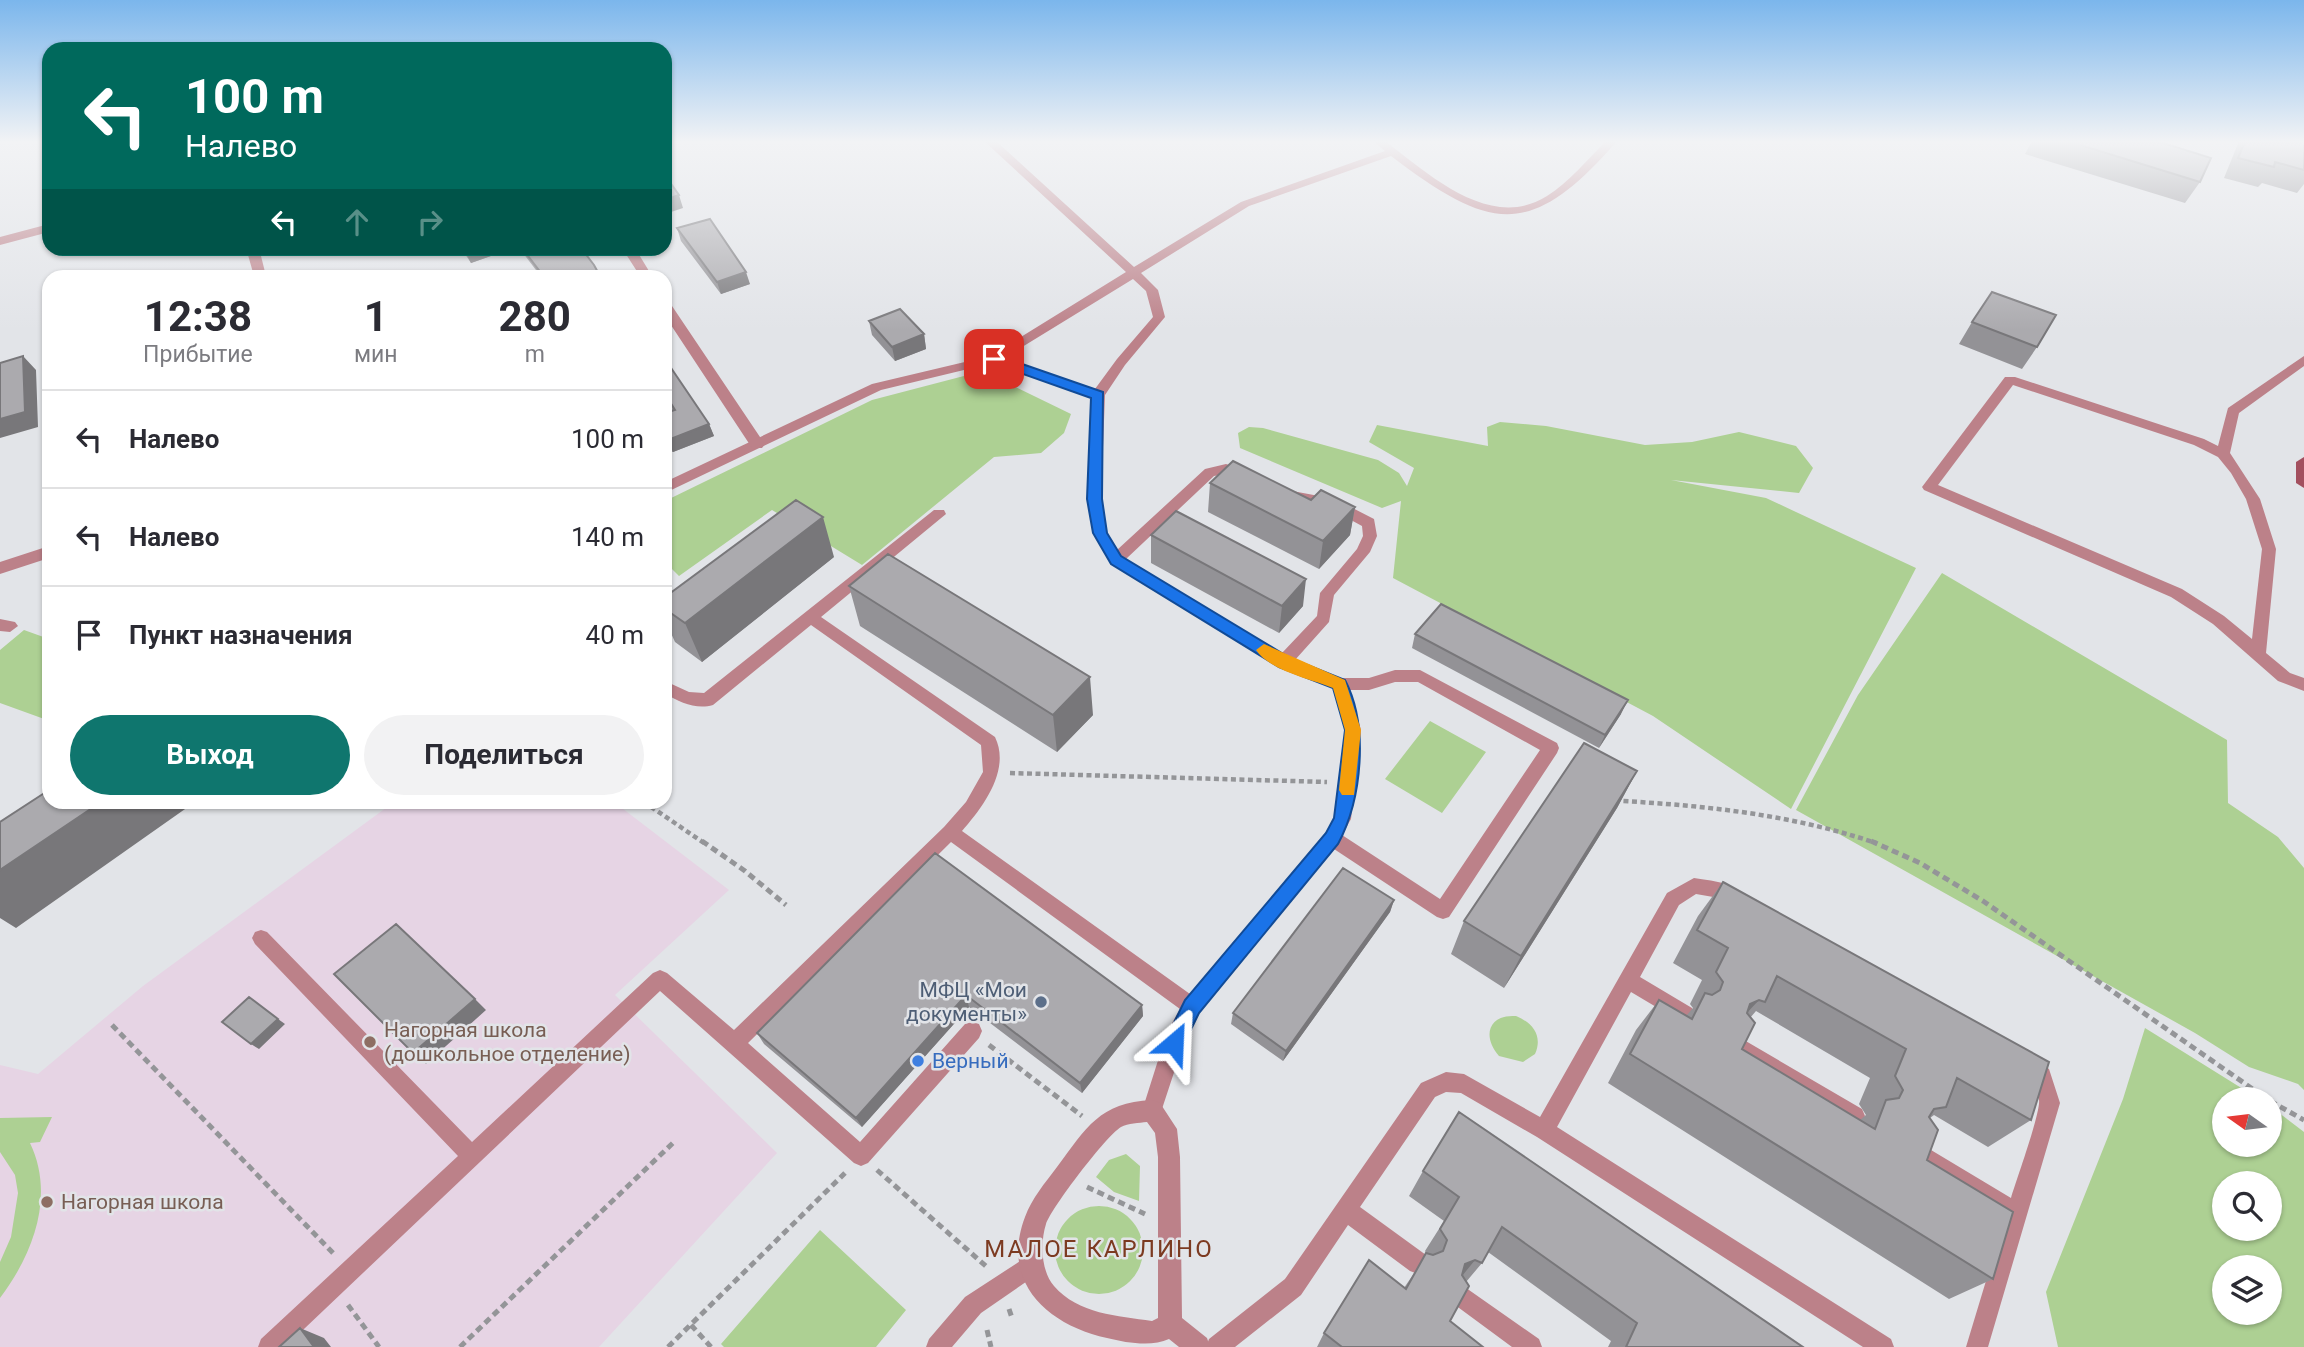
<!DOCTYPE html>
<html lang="ru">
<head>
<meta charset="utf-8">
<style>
  body { margin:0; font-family:Roboto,sans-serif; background:#f2f2f3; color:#2b2b33; height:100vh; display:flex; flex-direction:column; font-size:26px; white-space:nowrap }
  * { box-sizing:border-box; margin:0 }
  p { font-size:23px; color:#7c7c81 }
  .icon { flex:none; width:38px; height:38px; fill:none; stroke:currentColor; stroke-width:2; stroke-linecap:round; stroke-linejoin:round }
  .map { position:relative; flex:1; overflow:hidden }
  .panel { position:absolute; left:42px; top:270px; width:630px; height:539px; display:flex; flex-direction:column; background:#fff; border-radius:21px; box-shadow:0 2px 5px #0004 }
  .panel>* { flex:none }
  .guide { position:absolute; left:42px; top:42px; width:630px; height:214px; border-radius:21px; box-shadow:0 2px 5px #0004; background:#00695c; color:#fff; overflow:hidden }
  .needle { width:46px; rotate:284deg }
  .tools { position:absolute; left:2212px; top:1087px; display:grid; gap:14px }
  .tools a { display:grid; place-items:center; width:70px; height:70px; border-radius:50%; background:#fff; box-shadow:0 2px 5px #0004; font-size:35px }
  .pin { position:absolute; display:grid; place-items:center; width:60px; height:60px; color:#fff; margin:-30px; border-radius:14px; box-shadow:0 4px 10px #0006 }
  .me { position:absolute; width:77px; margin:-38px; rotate:26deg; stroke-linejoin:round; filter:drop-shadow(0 0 5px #0008) }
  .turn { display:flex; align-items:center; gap:24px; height:147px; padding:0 28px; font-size:32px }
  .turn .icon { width:91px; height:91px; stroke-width:2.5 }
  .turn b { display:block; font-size:49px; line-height:60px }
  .lanes { display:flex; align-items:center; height:66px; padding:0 28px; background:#0003; justify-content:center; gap:35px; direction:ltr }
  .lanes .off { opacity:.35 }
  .eta { display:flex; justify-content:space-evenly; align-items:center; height:119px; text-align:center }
  .eta b { font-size:42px; font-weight:700; line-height:49px }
  .primary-button { display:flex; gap:14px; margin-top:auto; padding:14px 28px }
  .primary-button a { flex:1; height:80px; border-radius:42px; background:#0f766e; color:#fff; font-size:28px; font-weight:700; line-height:80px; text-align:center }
  .primary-button a+a { background:#f2f2f3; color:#2b2b33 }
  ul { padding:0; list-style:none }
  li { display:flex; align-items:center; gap:21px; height:98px; padding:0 28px; border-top:2px solid #e1e1e2 }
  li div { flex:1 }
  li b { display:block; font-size:26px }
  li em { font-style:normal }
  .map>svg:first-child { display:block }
  .education { fill:#e6d4e4 }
  .green { fill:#add093; fill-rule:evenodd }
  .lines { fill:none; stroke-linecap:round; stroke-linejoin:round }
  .path-far1 { stroke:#949598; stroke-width:4.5; stroke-dasharray:5 3.5; stroke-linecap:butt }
  .path { stroke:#949598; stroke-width:5; stroke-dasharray:7 4.5; stroke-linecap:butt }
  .lane { fill:#bc8189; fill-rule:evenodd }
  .street { fill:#bc8189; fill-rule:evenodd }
  .secondary { fill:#a34f5e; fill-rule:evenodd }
  .wall { fill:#939296; fill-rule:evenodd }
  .shaded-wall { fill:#78777a }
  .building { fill:#abaaae; stroke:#78777a; stroke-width:2; fill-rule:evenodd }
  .route { fill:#1a73e8; stroke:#114b97; stroke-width:2 }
  .slow { fill:#f59e0b }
  .service-dot { fill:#5c6f8a; stroke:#e2e4e8; stroke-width:2.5 }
  .education-dot { fill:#8d6e63; stroke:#e2e4e8; stroke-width:2.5 }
  .shop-dot { fill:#3f7fe0; stroke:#e2e4e8; stroke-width:2.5 }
  .labels { text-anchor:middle; stroke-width:5; stroke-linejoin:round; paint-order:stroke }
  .near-service-label { font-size:21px; fill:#4e5e75; stroke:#e2e4e8; text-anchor:end }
  .near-education-label { font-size:21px; fill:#785e54; stroke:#e2e4e8; text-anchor:start }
  .near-shop-label { font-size:21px; fill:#366cbe; stroke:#e2e4e8; text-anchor:start }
  .near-quarter-label { font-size:24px; letter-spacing:2px; fill:#7c3a21; stroke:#e2e4e8 }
</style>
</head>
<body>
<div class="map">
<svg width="2304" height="1347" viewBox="0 0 2304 1347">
  <rect width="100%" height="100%" fill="#e2e4e8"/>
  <path class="education" d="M394,802H614L729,890L615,995L777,1153L599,1347H0V1065L38,1074L143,986Z"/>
  <path class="green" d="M983,371L1071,414L1064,433L1041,453L994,457L862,565L772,510L679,576L665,562V501L872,400Z
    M1500,422L1546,426L1645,445L1692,442L1739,432L1796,446L1813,468L1799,493L1671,480L1766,498L1916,568L1791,809L1653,716L1393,578L1401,501L1382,508L1240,448L1238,433L1249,427L1263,428L1378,460L1399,473L1407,486L1414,468L1369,442L1377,425L1488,446L1487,427Z
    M1942,573L2227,740L2228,803L2278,837L2304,868V1090L2298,1084L2249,1067L2195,1033L1796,810L1858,695Z
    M24,630L49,639L47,720L0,703V650Z
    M1430,721L1486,752L1442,813L1385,779Z
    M1516,1016C1533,1023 1543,1036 1535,1054L1523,1062L1499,1056C1482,1037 1488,1014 1516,1016Z
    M2145,1028L2259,1099H2224V1144H2270V1106L2304,1132V1347H2058L2046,1292L2123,1099ZM2224,1183H2270V1228H2224ZM2224,1267H2270V1312H2224Z
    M52,1117L40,1142L30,1143C55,1195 34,1253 0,1298V1262L11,1237L18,1193L15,1175L0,1152V1118Z
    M1126,1154L1140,1166L1139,1201L1114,1192L1096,1177L1109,1160Z
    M1055 1250a44 44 0 1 1 88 0a44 44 0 1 1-88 0Z
    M820,1230L906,1310L876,1347H724L721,1344Z"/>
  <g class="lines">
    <path class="path-far1" d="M1010,773L1327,782
      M1616,797L1623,801C1709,806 1793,815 1876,843
      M644,802L704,843"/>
    <path class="path" d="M702,841L745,871L786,905
      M1871,841L1920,863L1983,901L2267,1099
      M112,1025L335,1255
      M989,1045L1082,1116
      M2270,1101L2304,1120
      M877,1170L988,1268
      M1087,1187L1145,1214
      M348,1305L379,1347
      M1009,1309L1012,1318
      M691,1325L711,1347
      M987,1330L991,1347
      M460,1347L675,1141
      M668,1347L845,1173"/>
    <path class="lane" d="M984,141H996L1134,267L1241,202L1385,151L1373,141H1385C1429,174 1490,232 1547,196C1569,182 1587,160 1606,141H1617C1531,240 1491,232 1391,156L1249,206L1141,273L1158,290L1165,317L1125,365L1105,395L1101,499L1107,533L1117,550L1205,469L1226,464L1250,472L1252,475L1245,480L1226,474L1214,476L1126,559L1282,653L1317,616L1320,593L1357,549L1363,536L1362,526L1327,507L1287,500L1280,495L1287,490L1335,499L1374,519L1377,536L1370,552L1334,595L1329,622L1295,660L1341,678H1369L1395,670H1420L1557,743L1559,748L1557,753L1449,917L1443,919L1437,917L1334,849L1199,1012L1186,1036L1159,1118L1152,1121L1145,1118L1142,1111L1167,1032L1180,1009L951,842L748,1043L860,1142L965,1024L972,1022L979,1024L982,1031L979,1038L868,1163L861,1166L854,1163L660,991L285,1347H258L261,1339L458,1156L255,944L252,938L255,932L261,930L267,932L472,1142L653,973L660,970L667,973L734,1030L944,827L966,802L983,772L981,745L811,625L713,705C696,710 680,702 665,694V681L689,692L704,693L934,510H944L946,514L821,617L995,737C1011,770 983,807 962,831L1190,994L1326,833L1334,818L1345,730L1333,688L1278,666L1111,564L1093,533L1087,499L1091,397L993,363L881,390L665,493V482L872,384L990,356L1126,272ZM1133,279L1146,291L1153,317L1117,359L1095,389L1004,358ZM1395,682H1418L1540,750L1440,899L1342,835L1351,819L1361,730L1350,690H1369Z
      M2304,356V366L2239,413L2230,453L2260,499L2276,549L2266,653L2290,673L2304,678V691L2278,681L2213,624L2171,597L1924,490L1922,487L2005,377H2015L2204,439L2218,446L2228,408ZM2013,385L2194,445L2218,457L2231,473L2246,499L2262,549L2252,639L2224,616L2182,589L1938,485Z
      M0,619L15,622L18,626L10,632L0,631Z
      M1694,878C1710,881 1735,881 1743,898L1740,904L1734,906L1719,898L1696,894L1679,905L1640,977L1692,1008L1695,1014L1692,1020L1685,1023L1678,1020L1631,992L1557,1127L1891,1339L1894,1347H1863L1537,1137L1461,1093L1446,1092L1435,1097L1360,1207L1426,1255L1429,1263L1426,1271L1418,1274L1410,1271L1348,1225L1301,1295L1235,1347H1206L1209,1339L1285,1279L1421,1083L1446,1072L1464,1074L1540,1117L1667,893Z
      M1732,1033L1862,1109L1865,1116L1862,1123L1855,1126L1848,1123L1725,1049L1722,1042L1725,1035Z
      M2031,1056L2049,1069L2060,1103L1988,1347H1966L2005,1218L1902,1155L1899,1148L1902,1141L1909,1138L1916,1141L2011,1198C2016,1181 2041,1112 2039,1100C2037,1085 2027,1079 2021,1066L2024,1059Z
      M1031,1254L1039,1257L1042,1265L1039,1273L981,1313L952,1347H926L929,1339L965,1297Z
      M1459,1283L1539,1339L1542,1347H1512L1451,1302L1448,1294L1451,1286Z"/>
    <path class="street" d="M49,224V232L0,245V237Z
      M246,248H259L266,276H254Z
      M622,248H635L652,276H640Z
      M665,302L670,303L762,440L765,444L762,448H752L665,316Z
      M49,546V558L0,574V562Z
      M1152,1100L1160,1103L1177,1129L1180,1157L1182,1318L1207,1338L1210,1347H1179L1169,1339C1152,1347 1127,1343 1107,1338C1048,1325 1000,1283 1025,1217C1032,1198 1045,1183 1057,1167C1087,1127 1099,1103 1152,1100ZM1147,1122L1155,1133L1158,1157V1318L1152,1321C1118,1316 1078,1314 1054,1286C1041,1271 1040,1243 1046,1224C1052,1207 1106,1136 1121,1127C1128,1123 1139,1123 1147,1122Z"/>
    <path class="secondary" d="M2304,457V488L2296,483V462Z"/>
  </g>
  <path class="wall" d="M2032,141H2157L2200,182L2185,203L2025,154Z
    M2239,141H2304V184L2297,193L2262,183L2258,187L2224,178Z
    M677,228L750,284L721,294L681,241Z
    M461,248H504L505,251L471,263Z
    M521,248H581L600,276L539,274L523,253Z
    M869,321L924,334L926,349L895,361L872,335Z
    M1972,322L2037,347L2022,369L1959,344Z
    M665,359L709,424L714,436L673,452L665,450V413L672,410L665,399Z
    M1210,483L1355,507L1350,535L1319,569L1208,512Z
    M1151,535L1303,606L1279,633L1151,563Z
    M834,557L702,662L675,642L665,620V597Z
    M849,586L1093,715L1057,752L860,626Z
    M1415,634L1621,714L1599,748L1412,648Z
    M1637,771L1617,808L1504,988L1451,954L1464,921Z
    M935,853L1142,1005L1143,1016L1082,1093L969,1007L862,1127L764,1044L757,1033Z
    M1723,882L2031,1120L1988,1147L1934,1115L1930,1118L1927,1160L1993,1279L1949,1299L1608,1083L1636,1030L1659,1000L1686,1016L1693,1008L1690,1004L1702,980L1673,963L1698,916ZM1756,1011L1870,1078L1859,1104L1866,1115L1860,1120L1742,1049L1750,1018Z
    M1394,900L1390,912L1283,1061L1231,1024L1233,1013Z
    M1423,1171L1803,1347H1608L1611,1341L1488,1252L1482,1263L1466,1282L1450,1321L1483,1347H1317L1324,1333L1404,1288L1427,1254L1425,1251L1444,1221L1409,1196Z"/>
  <path class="shaded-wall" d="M679,195L683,208L665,214V200Z
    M504,248L505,251L471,263L464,249Z
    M746,272L750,284L721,294L717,282Z
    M924,334L926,349L895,361L892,347Z
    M23,356L36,370L38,427L0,438V419Z
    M709,424L714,436L673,452L668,440Z
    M1355,507L1350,535L1319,569L1323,541Z
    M823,517L834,557L702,662L685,623Z
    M1306,579L1303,606L1279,633L1282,606Z
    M1090,677L1093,715L1057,752L1053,715Z
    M1628,700L1621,714L1599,748L1605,735Z
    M1637,771L1617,808L1504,988L1521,956Z
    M101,802H195L16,928L0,918V870Z
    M1394,900L1390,912L1283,1061L1286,1051Z
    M966,995L969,1007L862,1127L856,1118Z
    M475,999L486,1010L426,1064L413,1053Z
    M1759,1000L1731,1030L1750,1004Z
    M1142,1005L1143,1016L1082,1093L1080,1083Z
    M278,1019L285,1024L259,1049L251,1044Z
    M1475,1260L1458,1281L1465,1264Z
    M300,1328L324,1338L331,1347H314Z"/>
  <path class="building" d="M2067,141H2157L2211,158L2200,182Z
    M2245,141H2304V170L2275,162L2274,167L2238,158Z
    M665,175L679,195L665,200Z
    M710,219L746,272L717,282L677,228Z
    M522,248H581L594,265L600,276H530L541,273Z
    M1992,292L2056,315L2037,347L1972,322Z
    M900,309L924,334L892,347L869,321Z
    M23,356L25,412L0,419V363Z
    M665,359L709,424L668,440L665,439V413L675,410L665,394Z
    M1233,461L1311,500L1321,490L1355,507L1323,541L1210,483Z
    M796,500L823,517L685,623L665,609V597Z
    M1176,511L1306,579L1282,606L1151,535Z
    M888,554L1090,677L1053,715L849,586Z
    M1441,604L1628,700L1605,735L1415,634Z
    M1584,743L1637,771L1521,956L1464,921Z
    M49,790V802H101L0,870V822Z
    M935,853L1142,1005L1080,1083L966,995L856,1118L757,1033Z
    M1343,868L1394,900L1286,1051L1233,1013Z
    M1723,882L2049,1062L2031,1120L1957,1078L1946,1107L1934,1109L1929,1117L1938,1130L1927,1160L2013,1212L1993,1279L1630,1054L1659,1000L1692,1019L1705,993L1712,995L1720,990L1723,982L1716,972L1728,948L1697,930ZM1777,976L1906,1049L1895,1076L1903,1090L1899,1098L1886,1100L1875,1129L1742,1049L1755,1023L1747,1013L1750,1004L1759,1000L1765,1002Z
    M396,924L475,999L413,1053L334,974Z
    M249,997L278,1019L251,1044L222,1022Z
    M1459,1112L1803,1347H1626L1637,1323L1502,1227L1482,1263L1475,1260L1465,1264L1462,1275L1469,1286L1450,1321L1483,1347H1342L1324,1333L1369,1260L1406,1289L1426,1253L1433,1255L1443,1251L1447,1240L1440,1229L1459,1197L1423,1171Z
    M300,1328L314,1347H279Z"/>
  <linearGradient id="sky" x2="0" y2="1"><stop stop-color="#7bb6ec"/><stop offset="0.43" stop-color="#f2f3f5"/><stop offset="1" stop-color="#f2f3f5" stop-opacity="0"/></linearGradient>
  <rect width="2304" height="330" fill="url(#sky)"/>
  <path class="route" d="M989,356H999L1103,392L1102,499L1107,533L1121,556L1290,658L1345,680C1369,726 1362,799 1338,844L1199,1013L1181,1050L1174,1052L1167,1050L1164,1043L1185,1000L1326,833L1334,818L1345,730L1333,688L1279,667L1111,564L1093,533L1087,499L1091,398L989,362Z"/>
  <path class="slow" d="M1264,644L1345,680L1361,730L1354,795H1342L1339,790L1345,730L1333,688C1311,679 1270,671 1256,650Z"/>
  <circle class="service-dot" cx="1041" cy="1002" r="7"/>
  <g class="education-dot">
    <circle cx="370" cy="1042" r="7"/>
    <circle cx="47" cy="1202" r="7"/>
  </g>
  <circle class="shop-dot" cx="918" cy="1061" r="7"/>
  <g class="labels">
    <g class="near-service-label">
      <text x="1027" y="997">МФЦ «Мои<tspan x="1027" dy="24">документы»</tspan></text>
    </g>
    <g class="near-education-label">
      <text x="384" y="1037">Нагорная школа<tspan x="384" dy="24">(дошкольное отделение)</tspan></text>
      <text x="61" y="1209">Нагорная школа</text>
    </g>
    <g class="near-shop-label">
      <text x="932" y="1068">Верный</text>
    </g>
    <g class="near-quarter-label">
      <text x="1099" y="1257">МАЛОЕ КАРЛИНО</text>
    </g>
  </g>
</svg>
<div class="tools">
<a><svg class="needle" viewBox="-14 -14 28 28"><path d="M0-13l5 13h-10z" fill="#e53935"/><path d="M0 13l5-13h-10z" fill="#7c7c81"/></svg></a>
<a><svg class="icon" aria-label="search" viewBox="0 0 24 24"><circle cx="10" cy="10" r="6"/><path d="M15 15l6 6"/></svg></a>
<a><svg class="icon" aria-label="layers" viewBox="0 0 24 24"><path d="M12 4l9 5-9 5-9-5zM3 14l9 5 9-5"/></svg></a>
</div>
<div class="pin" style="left:994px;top:359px;background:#d93025"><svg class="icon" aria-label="arrive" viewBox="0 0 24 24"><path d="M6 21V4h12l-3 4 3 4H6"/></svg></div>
<svg class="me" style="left:1174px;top:1043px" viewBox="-20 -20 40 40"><path d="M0-17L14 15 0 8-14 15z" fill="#1a73e8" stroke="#fff" stroke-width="4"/></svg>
<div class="guide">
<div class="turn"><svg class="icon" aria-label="left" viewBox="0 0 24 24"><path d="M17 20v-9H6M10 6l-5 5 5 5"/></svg><div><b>100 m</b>Налево</div></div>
<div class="lanes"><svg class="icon" aria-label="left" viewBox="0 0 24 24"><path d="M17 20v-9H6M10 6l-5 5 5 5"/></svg><svg class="icon off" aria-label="ahead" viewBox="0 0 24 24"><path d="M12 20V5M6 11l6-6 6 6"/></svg><svg class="icon off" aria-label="right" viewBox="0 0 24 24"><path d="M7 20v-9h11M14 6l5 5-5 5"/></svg></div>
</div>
<section class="panel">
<div class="eta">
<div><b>12:38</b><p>Прибытие</p></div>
<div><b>1</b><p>мин</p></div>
<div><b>280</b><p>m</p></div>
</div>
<ul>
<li><svg class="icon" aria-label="left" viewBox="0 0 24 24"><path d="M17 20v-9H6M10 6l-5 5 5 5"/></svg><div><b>Налево</b></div><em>100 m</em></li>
<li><svg class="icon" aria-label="left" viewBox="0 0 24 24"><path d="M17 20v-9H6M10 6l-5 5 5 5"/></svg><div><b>Налево</b></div><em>140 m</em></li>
<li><svg class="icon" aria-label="arrive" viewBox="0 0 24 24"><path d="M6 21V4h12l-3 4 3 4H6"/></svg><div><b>Пункт назначения</b></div><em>40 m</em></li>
</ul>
<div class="primary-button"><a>Выход</a><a>Поделиться</a></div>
</section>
</div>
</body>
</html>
